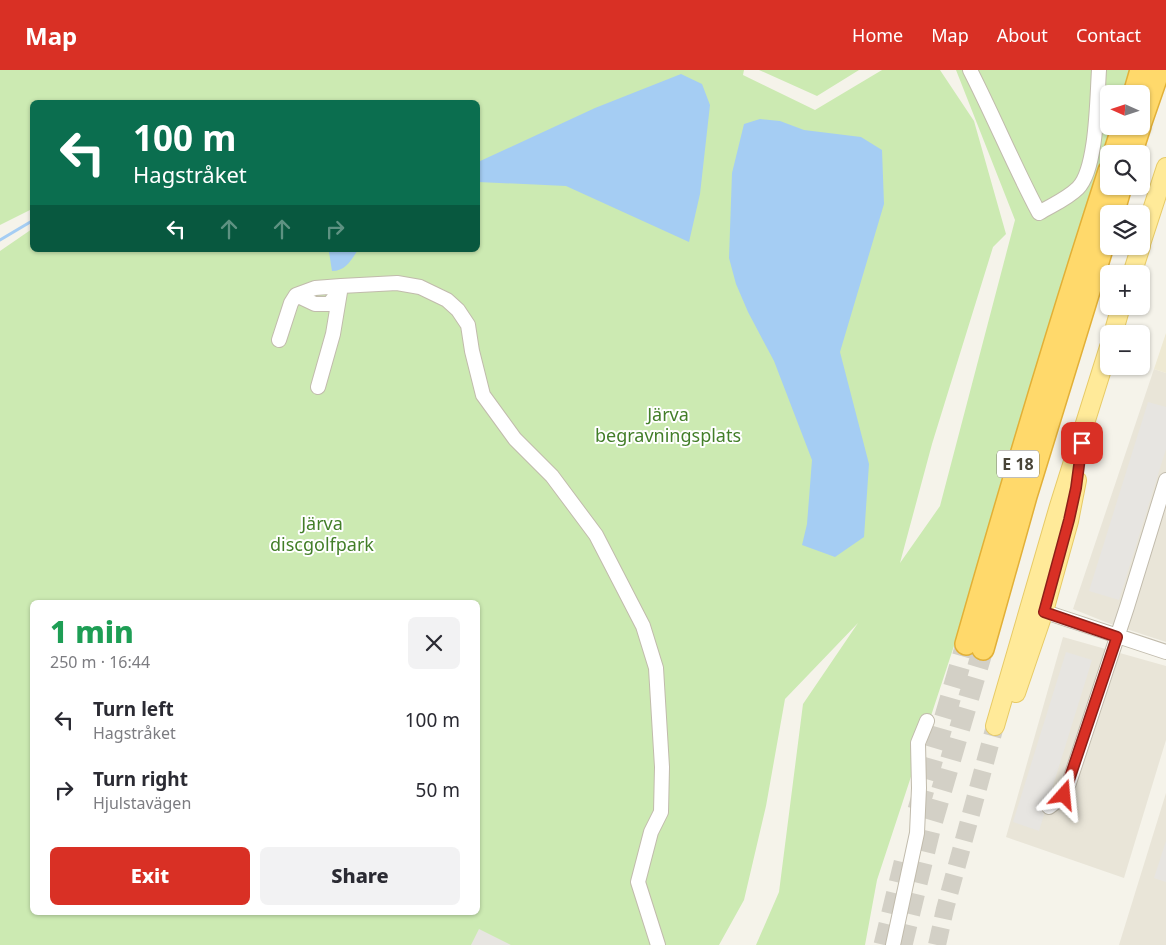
<!DOCTYPE html>
<html lang="en">
<head>
<meta charset="utf-8">
<style>
  body { margin:0; font-family:"Noto Sans",sans-serif; background:#f2f2f3; color:#2b2b33; height:100vh; display:flex; flex-direction:column; font-size:19px; white-space:nowrap }
  * { box-sizing:border-box; margin:0 }
  p { font-size:16px; color:#7c7c81 }
  .icon { flex:none; width:28px; height:28px; fill:none; stroke:currentColor; stroke-width:2; stroke-linecap:round; stroke-linejoin:round }
  .map { position:relative; flex:1; overflow:hidden }
  .drawer { position:absolute; left:30px; top:530px; width:450px; height:315px; display:flex; flex-direction:column; background:#fff; border-radius:8px; box-shadow:0 1px 4px #0004 }
  .drawer>* { flex:none }
  .guide { position:absolute; left:30px; top:30px; width:450px; height:152px; border-radius:8px; box-shadow:0 1px 4px #0004; background:#0b6e4f; color:#fff; overflow:hidden }
  .needle { width:32px; rotate:273deg }
  .buttons { position:absolute; left:1100px; top:15px; display:grid; gap:10px }
  .buttons a { display:grid; place-items:center; width:50px; height:50px; border-radius:8px; background:#fff; box-shadow:0 1px 4px #0004; font-size:25px }
  .pin { position:absolute; display:grid; place-items:center; width:42px; height:42px; color:#fff; margin:-21px; border-radius:10px; box-shadow:0 2px 8px #0006 }
  .me { position:absolute; width:55px; margin:-28px; rotate:18deg; stroke-linejoin:round; filter:drop-shadow(0 0 4px #0008) }
  .turn { display:flex; align-items:center; gap:18px; height:105px; padding:0 20px; font-size:22px }
  .turn .icon { width:65px; height:65px; stroke-width:2.5 }
  .turn b { display:block; font-size:35px; line-height:42px }
  .lanes { display:flex; align-items:center; height:48px; padding:0 20px; background:#0003; justify-content:center; gap:25px; direction:ltr }
  .lanes .off { opacity:.35 }
  .round { display:grid; place-items:center; flex:none; width:52px; height:52px; border-radius:8px; background:#f2f2f3 }
  .summary { display:flex; align-items:center; justify-content:space-between; height:85px; padding:0 20px }
  h1 { font-size:30px; font-weight:800; line-height:38px; color:#1e9e55 }
  .button { display:flex; gap:10px; margin-top:auto; padding:10px 20px }
  .button a { flex:1; height:58px; border-radius:8px; background:#d93025; color:#fff; font-size:20px; font-weight:800; line-height:58px; text-align:center }
  .button a+a { background:#f2f2f3; color:#2b2b33 }
  ul { padding:0; list-style:none }
  li { display:flex; align-items:center; gap:15px; height:70px; padding:0 20px }
  li div { flex:1 }
  li b { display:block; font-size:19px }
  li em { font-style:normal }
  header { display:flex; align-items:center; gap:30px; box-sizing:border-box; height:70px; padding:0 25px; background:#d93025; color:#fff }
  header strong { font-size:24px }
  nav { display:flex; gap:28px; margin-inline-start:auto; font-size:18px }
  .map>svg:first-child { display:block }
  .residential { fill:#e9e5d8 }
  .education { fill:#eee9d3 }
  .green { fill:#cceab2; fill-rule:evenodd }
  .parking { fill:#e7e5e1 }
  .water { fill:#a5cdf3 }
  .lines { fill:none; stroke-linecap:round; stroke-linejoin:round }
  .stream { stroke:#a5cdf3; stroke-width:3 }
  .major-tunnel { stroke:#d3d0c6; stroke-width:18; stroke-dasharray:18 9; stroke-linecap:butt }
  .highway-tunnel { stroke:#d3d0c6; stroke-width:21; stroke-dasharray:21 11; stroke-linecap:butt }
  .minor-casing { stroke:#c1bbac; stroke-width:16 }
  .major-casing { stroke:#e7ca66; stroke-width:20 }
  .highway-casing { stroke:#e2b037; stroke-width:24 }
  .minor { stroke:#fff; stroke-width:14 }
  .major { stroke:#ffea99; stroke-width:18 }
  .highway { stroke:#ffd96b; stroke-width:21 }
  .route-casing { stroke:#8d1f18; stroke-width:12 }
  .route { stroke:#d93025; stroke-width:9 }
  .labels { text-anchor:middle; stroke-width:4; stroke-linejoin:round; paint-order:stroke }
  .shield { fill:#fff; stroke:#807c73; stroke-width:1 }
  .shield-label { font-size:16px; font-weight:bold; fill:#494437 }
  .park-label { font-size:18px; fill:#427e28; stroke:#fff }
</style>
</head>
<body>
<header>
<strong>Map</strong>
<nav><a>Home</a><a>Map</a><a>About</a><a>Contact</a></nav>
</header>
<div class="map">
<svg width="1166" height="875" viewBox="0 0 1166 875">
  <rect width="100%" height="100%" fill="#f5f3ea"/>
  <path class="residential" d="M1154,299L1166,303V572L1108,553L1073,539Z
    M1063,567L1166,596V670L1124,808L1006,767Z
    M1166,723V875H1119Z"/>
  <path class="education" d="M1166,263V303L1154,299Z"/>
  <path class="green" d="M0,0H744L743,5L815,40L882,0H940L974,51L1006,164L993,177L932,374L900,493L940,436L1015,150L956,0H1144L1136,24H1109V56H1125L877,810L865,875H756L779,822L803,634L858,553L785,629L766,736L744,830L719,875H0V181L32,159V180H478V32H32V139L0,155ZM32,532H478V842H32Z
    M759,0H859L817,26Z"/>
  <path class="parking" d="M1148,332L1166,337V379L1119,530L1089,521Z
    M1066,582L1092,590L1039,761L1013,752Z
    M1166,771V812L1154,808Z
    M479,859L511,875H471Z"/>
  <path class="water" d="M681,4L702,14L710,35L700,124L689,172L566,116L478,112V92L595,38Z
    M760,49L780,51L804,60L861,67L882,80L884,134L840,282L869,394L864,467L835,487L802,475L807,454L812,390L774,291L748,242L736,214L729,188L732,103L744,54Z
    M330,180H358C351,190 346,201 332,201L329,182Z"/>
  <g class="lines">
    <path class="stream" d="M0,170L32,151"/>
    <path class="major-tunnel" d="M937,875L945,839L995,656"/>
    <path class="highway-tunnel" d="M918,740L966,574
      M884,875L905,789
      M902,875L930,760L983,579"/>
    <defs>
      <path id="minor" d="M970,0C994,47 1014,96 1039,143C1052,135 1067,129 1078,118C1097,99 1097,28 1099,0
        M296,225L315,234H329L340,220
        M279,270L291,233L296,225L315,218L341,216L397,213L420,217L447,230L458,240L468,255L472,281L483,325L515,369L552,406L596,465L643,556L656,598L662,697L661,742L651,762L638,812L658,875
        M318,317L333,264L341,216
        M1036,539L1166,582
        M1049,737L1065,725L1127,537L1166,410
        M893,875L917,763L919,718L918,673L927,651"/>
      <path id="major" d="M1141,174L1166,97
        M1132,204L1141,176
        M1113,264L1121,236
        M1016,623L1044,541L1069,451L1077,410
        M995,656L1059,436L1109,277"/>
      <path id="highway" d="M1134,24L1141,0
        M1141,52L1159,0
        M1114,84L1123,56
        M1131,84L1140,56
        M1113,144L1121,116
        M966,574C1011,416 1058,258 1109,101
        M983,579L1026,426L1109,156"/>
    </defs>
    <use href="#minor" class="minor-casing"/>
    <use href="#major" class="major-casing"/>
    <use href="#highway" class="highway-casing"/>
    <use href="#minor" class="minor"/>
    <use href="#major" class="major"/>
    <use href="#highway" class="highway"/>
  </g>
  <g class="lines">
    <defs>
      <path id="route" d="M1064,725L1117,567L1044,542L1069,450L1076,418L1082,373"/>
    </defs>
    <use href="#route" class="route-casing"/>
    <use href="#route" class="route"/>
  </g>
  <g class="labels">
    <rect class="shield" x="997" y="380.5" width="42" height="27" rx="4"/>
    <g class="shield-label">
      <text x="1018" y="400">E 18</text>
    </g>
    <g class="park-label">
      <text x="668" y="351">Järva<tspan x="668" dy="21">begravningsplats</tspan></text>
      <text x="322" y="460">Järva<tspan x="322" dy="21">discgolfpark</tspan></text>
    </g>
  </g>
</svg>
<div class="buttons">
<a><svg class="needle" viewBox="-14 -14 28 28"><path d="M0-13l5 13h-10z" fill="#e53935"/><path d="M0 13l5-13h-10z" fill="#7c7c81"/></svg></a>
<a><svg class="icon" aria-label="search" viewBox="0 0 24 24"><circle cx="10" cy="10" r="6"/><path d="M15 15l6 6"/></svg></a>
<a><svg class="icon" aria-label="layers" viewBox="0 0 24 24"><path d="M12 4l9 5-9 5-9-5zM3 14l9 5 9-5"/></svg></a>
<a>+</a>
<a>−</a>
</div>
<div class="pin" style="left:1082px;top:373px;background:#d93025"><svg class="icon" aria-label="arrive" viewBox="0 0 24 24"><path d="M6 21V4h12l-3 4 3 4H6"/></svg></div>
<svg class="me" style="left:1064px;top:725px" viewBox="-20 -20 40 40"><path d="M0-17L14 15 0 8-14 15z" fill="#d93025" stroke="#fff" stroke-width="4"/></svg>
<div class="guide">
<div class="turn"><svg class="icon" aria-label="left" viewBox="0 0 24 24"><path d="M17 20v-9H6M10 6l-5 5 5 5"/></svg><div><b>100 m</b>Hagstråket</div></div>
<div class="lanes"><svg class="icon" aria-label="left" viewBox="0 0 24 24"><path d="M17 20v-9H6M10 6l-5 5 5 5"/></svg><svg class="icon off" aria-label="ahead" viewBox="0 0 24 24"><path d="M12 20V5M6 11l6-6 6 6"/></svg><svg class="icon off" aria-label="ahead" viewBox="0 0 24 24"><path d="M12 20V5M6 11l6-6 6 6"/></svg><svg class="icon off" aria-label="right" viewBox="0 0 24 24"><path d="M7 20v-9h11M14 6l5 5-5 5"/></svg></div>
</div>
<section class="drawer">
<div class="summary"><div><h1>1 min</h1><p>250 m · 16:44</p></div><a class="round"><svg class="icon" aria-label="close" viewBox="0 0 24 24"><path d="M6 6l12 12M18 6L6 18"/></svg></a></div>
<ul>
<li><svg class="icon" aria-label="left" viewBox="0 0 24 24"><path d="M17 20v-9H6M10 6l-5 5 5 5"/></svg><div><b>Turn left</b><p>Hagstråket</p></div><em>100 m</em></li>
<li><svg class="icon" aria-label="right" viewBox="0 0 24 24"><path d="M7 20v-9h11M14 6l5 5-5 5"/></svg><div><b>Turn right</b><p>Hjulstavägen</p></div><em>50 m</em></li>
</ul>
<div class="button"><a>Exit</a><a>Share</a></div>
</section>
</div>
</body>
</html>
